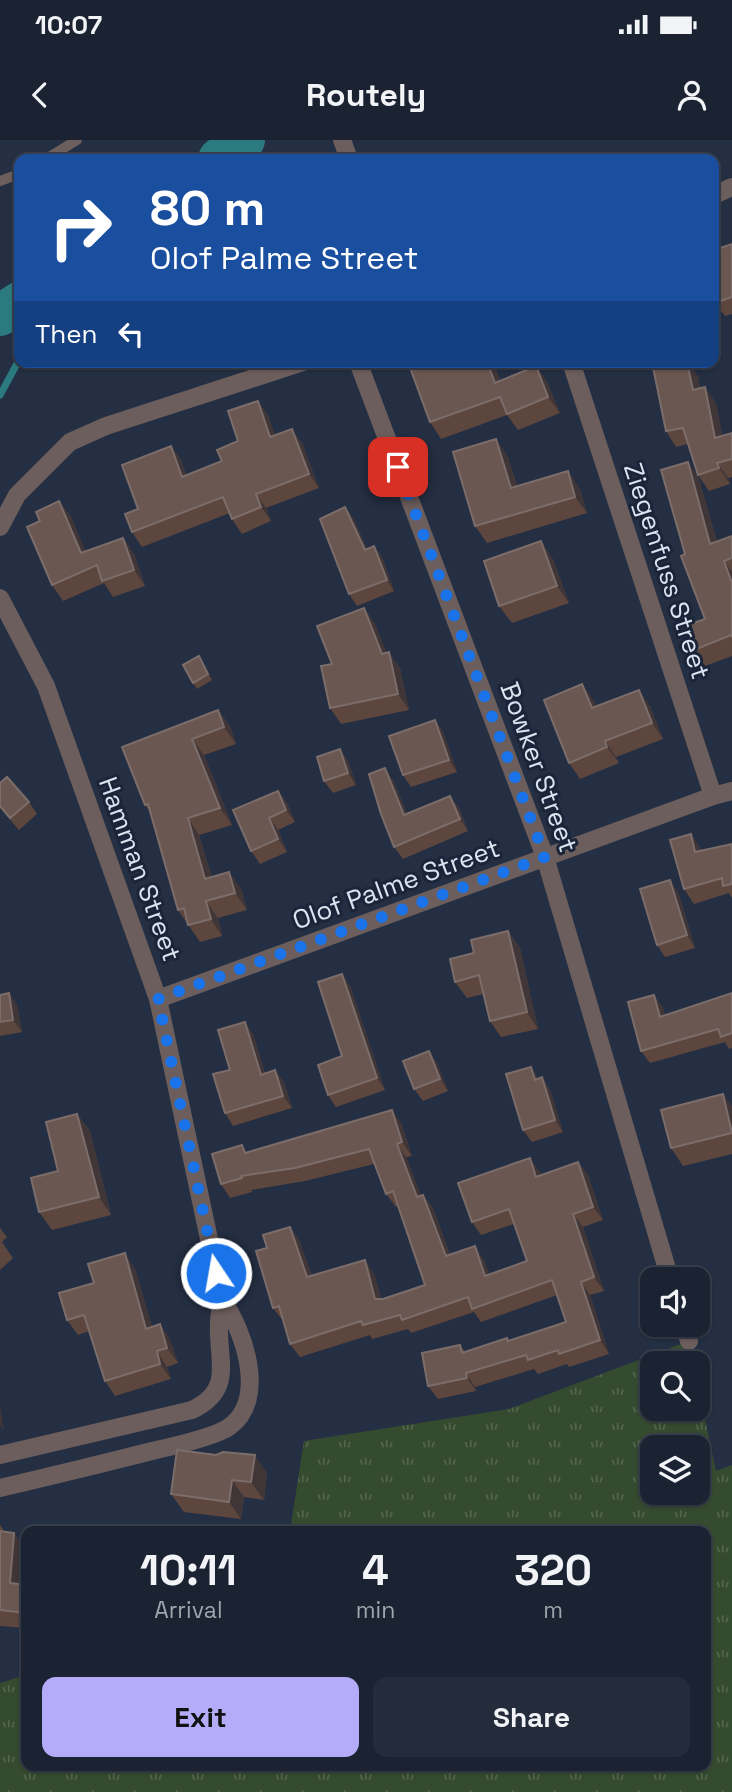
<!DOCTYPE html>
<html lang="en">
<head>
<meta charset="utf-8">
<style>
  body { margin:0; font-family:"Space Grotesk",sans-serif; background:#242b3a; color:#f1f3f6; height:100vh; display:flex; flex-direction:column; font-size:26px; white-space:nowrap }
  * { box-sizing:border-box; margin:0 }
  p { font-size:23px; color:#a0a4ac }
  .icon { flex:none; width:38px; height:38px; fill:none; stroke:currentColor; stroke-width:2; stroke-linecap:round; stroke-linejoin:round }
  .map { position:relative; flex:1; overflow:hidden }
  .sheet { position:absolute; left:21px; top:1386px; width:690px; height:245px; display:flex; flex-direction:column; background:#1b2332; border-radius:14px; box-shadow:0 2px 5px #0004,0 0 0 2px #39404d }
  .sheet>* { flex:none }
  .hud { position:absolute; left:14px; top:14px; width:705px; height:214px; border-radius:14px; box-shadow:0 2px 5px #0004,0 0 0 2px #39404d; background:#1a4fa0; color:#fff; overflow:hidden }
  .tools { position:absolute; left:640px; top:1127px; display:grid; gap:14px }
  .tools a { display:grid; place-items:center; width:70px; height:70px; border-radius:14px; background:#1b2332; box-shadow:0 2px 5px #0004,0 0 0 2px #39404d; font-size:35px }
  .pin { position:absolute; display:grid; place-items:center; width:60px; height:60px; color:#fff; margin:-30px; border-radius:14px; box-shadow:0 4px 10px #0006 }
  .me { position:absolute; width:77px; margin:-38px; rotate:348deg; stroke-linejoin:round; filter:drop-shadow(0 0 5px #0008) }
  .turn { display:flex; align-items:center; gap:24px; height:147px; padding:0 21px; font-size:32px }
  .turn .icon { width:91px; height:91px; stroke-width:2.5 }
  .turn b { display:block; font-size:49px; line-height:60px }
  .then { display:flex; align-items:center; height:66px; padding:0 21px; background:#0003; gap:14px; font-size:26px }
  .eta { display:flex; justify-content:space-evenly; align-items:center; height:119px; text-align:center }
  .eta b { font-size:42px; font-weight:800; line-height:49px }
  .button { display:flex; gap:14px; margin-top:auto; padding:14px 21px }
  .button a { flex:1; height:80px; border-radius:14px; background:#b4acf9; color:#111; font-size:28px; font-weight:800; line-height:80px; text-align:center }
  .button a+a { background:#242b3a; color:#f1f3f6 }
  .status { display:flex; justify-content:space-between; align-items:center; height:49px; padding:0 35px; background:#1b2332; direction:ltr }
  .status svg { height:19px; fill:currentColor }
  header { display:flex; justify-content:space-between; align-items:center; height:91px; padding:0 21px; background:#1b2332; font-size:32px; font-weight:800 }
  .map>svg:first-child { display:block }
  .grass { fill:url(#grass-tufts); fill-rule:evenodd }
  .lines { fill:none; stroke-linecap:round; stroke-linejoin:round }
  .stream { stroke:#2b7a7f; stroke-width:7 }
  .river { stroke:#2b7a7f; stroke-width:42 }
  .service { stroke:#6c5e5c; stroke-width:10 }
  .minor { stroke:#6c5e5c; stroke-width:18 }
  .wall { fill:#5d463e }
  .shaded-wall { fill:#403638 }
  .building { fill:#6a5751; stroke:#7c6d6a; stroke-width:2 }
  .route { stroke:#1a73e8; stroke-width:12; stroke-dasharray:0 21.6 }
  .labels { text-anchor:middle; stroke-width:6; stroke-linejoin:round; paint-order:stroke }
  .street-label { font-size:26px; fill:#dce3f1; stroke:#1b2539 }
</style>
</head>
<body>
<div class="status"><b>10:07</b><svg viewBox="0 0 49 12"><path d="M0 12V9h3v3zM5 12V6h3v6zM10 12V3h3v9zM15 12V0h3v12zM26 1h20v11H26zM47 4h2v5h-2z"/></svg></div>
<header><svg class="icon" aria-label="back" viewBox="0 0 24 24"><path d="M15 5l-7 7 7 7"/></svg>Routely<svg class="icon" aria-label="person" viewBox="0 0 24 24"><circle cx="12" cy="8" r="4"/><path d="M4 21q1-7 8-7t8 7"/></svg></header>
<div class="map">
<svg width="732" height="1652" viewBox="0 0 732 1652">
  <defs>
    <pattern id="grass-tufts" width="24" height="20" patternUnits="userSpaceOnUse" patternTransform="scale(1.75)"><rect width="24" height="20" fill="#354b30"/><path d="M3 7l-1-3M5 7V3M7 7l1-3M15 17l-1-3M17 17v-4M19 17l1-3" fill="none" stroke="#52654e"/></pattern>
  </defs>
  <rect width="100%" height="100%" fill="#242f43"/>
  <path class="grass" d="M689,1201L693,1223H653V1269H698V1246L716,1331L732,1325V1652H0V1543L26,1535V1626H705V1391H290L304,1301L509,1269ZM653,1307H698V1353H653Z"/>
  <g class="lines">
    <path class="stream" d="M0,255L19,220"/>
    <path class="river" d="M219,19L244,0
      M0,175L19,163"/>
    <path class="service" d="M46,19L77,0
      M0,41L19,34"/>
    <path class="minor" d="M342,0L349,19
      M714,55L732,47
      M358,222L545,717L670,1139
      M571,222L713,656
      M0,387L17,355L70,302L106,286L303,222
      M0,458L46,546L158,859L222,1160C221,1167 219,1175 219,1183C217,1219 235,1250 192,1270L0,1315
      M158,859L713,656L732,651
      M684,1185L689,1201
      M0,1348C51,1336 101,1324 152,1311C170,1307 215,1297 229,1287C268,1260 244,1190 222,1160"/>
  </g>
  <path class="wall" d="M732,104V174L725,176L715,163Z
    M408,222H493L500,241L536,226L547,242L560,273L518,290L507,275L441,299L430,282Z
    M698,236L700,249L716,263L722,296L732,293V337L728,338L730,344L709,351L698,335L688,304L676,307L666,291Z
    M268,275L275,296L302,303L319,348L266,368L271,381L242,394L232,379L230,373L142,407L132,392L138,369L171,306L181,320L186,335L222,321L238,301Z
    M507,315L517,346L579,347L587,373L487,403L475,386Z
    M688,322L699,339L717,402L732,396V516L705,526L694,510L705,479L685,414Z
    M59,361L71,377L85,411L123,398L134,414L145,446L113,457L104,443L63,461L52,445L40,381Z
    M345,367L353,378L367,409L374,406L382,417L394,451L357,466L349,454Z
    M553,419L569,463L512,483L499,466Z
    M364,468L375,484L386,513L400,528L409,570L341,584L330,568L332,524Z
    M203,523L212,540L197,549L193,543Z
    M594,561L596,566H650L663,599L616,617L619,623L580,639L569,623Z
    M218,570L230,586L236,604L204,615L232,685L199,695L212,738L229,732L241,749L247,770L218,778L222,796L200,802L178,770L150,672L145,665L122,607Z
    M435,580L443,592L457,632L411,647L403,635Z
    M340,609L348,621L356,645L333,653L324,641Z
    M393,640L407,674L450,656L459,668L468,691L403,719L394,707Z
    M0,643L29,662L37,674L19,690L0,668Z
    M278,651L287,663L295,682L278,690L287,712L260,724L251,711Z
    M691,694L701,711L732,704V758L729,753L694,764L684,749Z
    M678,752L695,808L665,817L657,805Z
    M508,791L520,808L538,889L501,897L490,881L483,854L467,858L455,842L474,813Z
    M350,846L385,950L336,967L328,955L342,916Z
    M9,853L17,865L22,892L0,896V855Z
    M732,853V908L729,909L725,902L650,923L641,911L663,867L665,876Z
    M253,894L265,933L275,930L284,942L292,968L233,986L225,973L230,930Z
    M429,911L437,923L448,951L423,961L414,949Z
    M542,937L550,950L563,992L532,1002L523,990Z
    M723,954L732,967V1014L683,1026L671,1008Z
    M77,974L90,991L111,1075L52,1090L39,1072L58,1031Z
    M401,983L412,1016L406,1017L421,1056L423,1055L433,1068L450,1115L484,1120L489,1134L527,1121L514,1084L481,1095L472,1082L540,1032L541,1035L578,1022L588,1035L603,1080L583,1087L604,1151L590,1155L609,1214L569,1227L567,1224L538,1234L534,1229L475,1247L476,1251L438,1259L428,1246L460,1205L465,1212L507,1198L509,1201L566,1182L557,1155L481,1182L474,1172L411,1193L408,1189L372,1199L370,1195L300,1217L290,1204L283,1181L273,1168L267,1108L290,1087L299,1100L312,1136L374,1133L381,1159H383L425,1145L398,1066L396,1067L386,1054L374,1024L305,1041L251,1050L252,1052L230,1058L221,1044L247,1013Z
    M0,1088L7,1097L2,1102L13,1118L0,1130Z
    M135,1129L152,1187L160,1184L170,1200L178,1223L167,1227L171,1239L115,1256L105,1241L90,1191L78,1195L67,1180L94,1143Z
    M177,1310L267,1333L264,1360L244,1357L241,1379L184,1372L171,1354Z
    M0,1385L3,1389L2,1391L14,1393L26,1410L23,1445H26V1488L0,1486Z"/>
  <path class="shaded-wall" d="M487,222H493L506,259L495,243Z
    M687,222L698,236L704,265L693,250Z
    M536,226L547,242L560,273L548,257Z
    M705,247L716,263L726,313L715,298Z
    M258,261L268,275L280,312L270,297Z
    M292,289L302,303L319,348L309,334Z
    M496,299L507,315L522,365L511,348Z
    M171,306L181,320L192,351L182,337Z
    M688,322L699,339L722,421L710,404Z
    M717,323L728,338L730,344L719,328Z
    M568,331L579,347L587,373L575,357Z
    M256,354L266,368L271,381L261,367Z
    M59,361L71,377L93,429L81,413Z
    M345,367L353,378L373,421L365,410Z
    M123,398L134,414L145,446L134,430Z
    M541,401L553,419L569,463L557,446Z
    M374,406L382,417L394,451L387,440Z
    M724,421L732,432V443Z
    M364,468L375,484L393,529L389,512L400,528L409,570L398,554Z
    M582,544L594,561L603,584L592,568Z
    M639,550L650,566L663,599L652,583Z
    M218,570L230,586L236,604L224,587Z
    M435,580L443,592L457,632L449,620Z
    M192,599L204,615L232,685L220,668Z
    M605,601L616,617L619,623L607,607Z
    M340,609L348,621L356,645L348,633Z
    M385,628L393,640L413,687L404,675Z
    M278,651L287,663L295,682L286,670Z
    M450,656L459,668L468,691L460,679Z
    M188,678L199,695L217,756L205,739Z
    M269,678L278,690L287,712L278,699Z
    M691,694L701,709L706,727L695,712Z
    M229,732L241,749L247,770L235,753Z
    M670,740L678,752L695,808L687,795Z
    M206,761L218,778L222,796L211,779Z
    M508,791L520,808L538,889L527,872Z
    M342,834L350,846L385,950L377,938Z
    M9,853L17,865L22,892L13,880Z
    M654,855L663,867L669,889L660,877Z
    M245,882L253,894L269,947L261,935Z
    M429,911L437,923L448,951L440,939Z
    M531,927L539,939L535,940Z
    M275,930L284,942L292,968L283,956Z
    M542,937L550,950L563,992L555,980Z
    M723,954L732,967V991Z
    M392,970L401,983L412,1016L402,1002Z
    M77,974L90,991L111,1075L99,1057Z
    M397,1004L406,1017L427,1070L417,1057Z
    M530,1018L540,1032L546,1050L536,1037Z
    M578,1022L588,1035L603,1080L593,1067Z
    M423,1055L433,1068L455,1130L446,1116Z
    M573,1074L583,1087L604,1151L594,1137Z
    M290,1087L299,1100L317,1151L307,1137Z
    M475,1106L484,1120L495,1149L485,1136Z
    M125,1113L135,1129L157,1204L146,1189Z
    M365,1120L374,1133L385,1173L375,1159Z
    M581,1142L590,1155L609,1214L600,1200Z
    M160,1184L170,1200L178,1223L167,1208Z
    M157,1211L167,1227L171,1239L160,1224Z
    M466,1233L475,1247L476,1251L467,1238Z
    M0,1266L4,1291L0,1285Z
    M255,1315L267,1333L264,1360L251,1342Z
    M232,1340L244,1357L241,1379L229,1362Z
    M14,1393L26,1410L22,1460L10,1443Z"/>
  <path class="building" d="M732,104V157L715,163L714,159V110Z
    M408,222H487L495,243L536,226L548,257L507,274L500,257L430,282Z
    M677,222H687L693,250L705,247L715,298L732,293V319L717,323L719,328L698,335L683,288L666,291L653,227Z
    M258,261L270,297L292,289L309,334L256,354L261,367L232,379L223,357L132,392L125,374L138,369L122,325L171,306L182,337L222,321L217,310L238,301L228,271Z
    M496,299L511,348L568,331L575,357L475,386L453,312Z
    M688,322L710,404L732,396V418L724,421L732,443V497L731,495L694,510L685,486L705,479L681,416L685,414L661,330Z
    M59,361L81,413L123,398L134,430L102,441L97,425L52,445L27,387L40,381L36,372Z
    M345,367L365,410L374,406L387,440L349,454L320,379Z
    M541,401L557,446L499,466L484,421Z
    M364,468L382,514L389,512L398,554L330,568L321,526L332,524L317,486Z
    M199,516L208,534L193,543L183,525Z
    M582,544L592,568L639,550L652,583L605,601L607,607L569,623L544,560Z
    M218,570L224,587L192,599L220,668L188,678L205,739L229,732L235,753L206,761L211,779L188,785L184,768L178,770L148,664L145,665L122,607Z
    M435,580L449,620L403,635L389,596Z
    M340,609L348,633L324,641L317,617Z
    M385,628L404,675L450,656L460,679L394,707L381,674L369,634Z
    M7,637L29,662L10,678L0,666V643Z
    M278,651L286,670L269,678L278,699L251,711L233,670Z
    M691,694L695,712L732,704V744L723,746L722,738L684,749L670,700Z
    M670,740L687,795L657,805L640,749Z
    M508,791L527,872L490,881L479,835L455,842L450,819L474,813L471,800Z
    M342,834L377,938L328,955L318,925L342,916L318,842Z
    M9,853L13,880L0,882V855Z
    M732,853V893L721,897L718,889L641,911L628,862L654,855L660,877Z
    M245,882L261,935L275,930L283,956L225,973L213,934L230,930L218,890Z
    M429,911L440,939L414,949L403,921Z
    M531,927L535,940L542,937L555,980L523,990L506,934Z
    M723,954L732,993L671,1008L661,970Z
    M392,970L402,1002L397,1004L417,1057L423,1055L446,1116L475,1106L485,1136L527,1121L509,1069L472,1082L458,1043L530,1018L536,1037L578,1022L593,1067L573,1074L594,1137L581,1142L600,1200L559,1214L558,1210L528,1220L526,1215L466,1233L467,1238L428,1246L422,1213L460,1205L462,1213L507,1198L508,1201L566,1182L552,1140L472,1169L468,1157L402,1180L400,1175L363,1185L361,1181L290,1204L279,1166L273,1168L256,1111L267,1108L263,1095L290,1087L307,1137L365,1120L375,1159H383L425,1145L393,1051L386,1054L369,1009L295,1028L241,1036L242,1038L221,1044L212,1014L242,1005L245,1013Z
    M77,974L99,1057L39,1072L31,1038L58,1031L46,982Z
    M125,1113L146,1189L160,1184L167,1208L157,1211L160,1224L105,1241L84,1175L67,1180L59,1153L94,1143L88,1124Z
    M177,1310L216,1315L223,1312L255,1315L251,1342L232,1340L229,1362L171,1354Z
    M0,1391L14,1393L10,1443L26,1445V1473L0,1470Z"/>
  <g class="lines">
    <path class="route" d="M216,1133L158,859L545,717L398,327"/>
  </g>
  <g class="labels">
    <g class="street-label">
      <text transform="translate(667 431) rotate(72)" y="9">Ziegenfuss Street</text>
      <text transform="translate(539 627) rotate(70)" y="9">Bowker Street</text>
      <text transform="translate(140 729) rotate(70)" y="9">Hamman Street</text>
      <text transform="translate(396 744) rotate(-20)" y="9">Olof Palme Street</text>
    </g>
  </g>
</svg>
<div class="tools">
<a><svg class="icon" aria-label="sound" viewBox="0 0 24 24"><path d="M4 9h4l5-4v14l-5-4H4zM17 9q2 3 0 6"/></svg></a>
<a><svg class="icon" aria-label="search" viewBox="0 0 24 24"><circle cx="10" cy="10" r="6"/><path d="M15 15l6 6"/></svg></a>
<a><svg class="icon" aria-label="layers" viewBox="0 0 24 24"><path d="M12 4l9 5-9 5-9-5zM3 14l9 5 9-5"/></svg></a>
</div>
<div class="pin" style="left:398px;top:327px;background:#d93025"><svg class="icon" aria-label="arrive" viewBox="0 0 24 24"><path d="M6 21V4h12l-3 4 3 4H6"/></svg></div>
<svg class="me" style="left:216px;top:1133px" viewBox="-20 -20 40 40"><circle r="17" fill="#1a73e8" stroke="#fff" stroke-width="3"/><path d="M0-11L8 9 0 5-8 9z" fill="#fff"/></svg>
<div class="hud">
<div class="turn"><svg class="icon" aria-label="right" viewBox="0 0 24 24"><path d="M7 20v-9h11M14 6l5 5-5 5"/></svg><div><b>80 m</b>Olof Palme Street</div></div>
<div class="then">Then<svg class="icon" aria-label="left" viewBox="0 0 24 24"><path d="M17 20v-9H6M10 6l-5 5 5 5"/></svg></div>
</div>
<section class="sheet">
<div class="eta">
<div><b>10:11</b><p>Arrival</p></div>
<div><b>4</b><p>min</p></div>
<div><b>320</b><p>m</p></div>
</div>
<div class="button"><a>Exit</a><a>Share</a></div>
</section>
</div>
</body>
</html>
